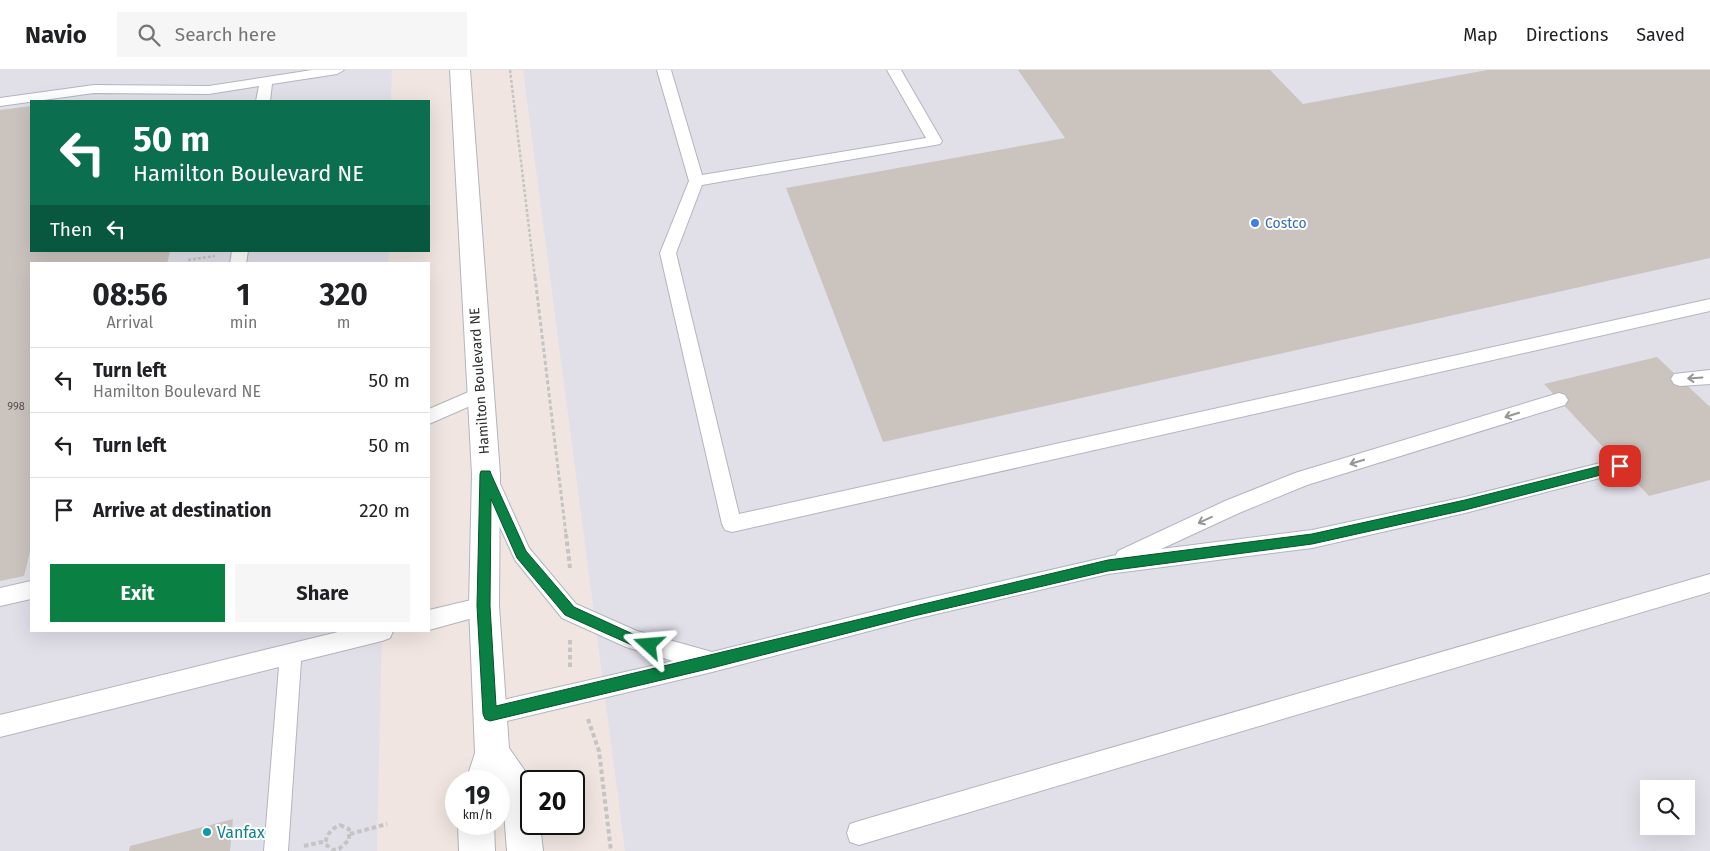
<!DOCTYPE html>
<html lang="en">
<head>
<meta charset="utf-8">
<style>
  body { margin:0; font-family:"Fira Sans",sans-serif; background:#f6f6f6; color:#202124; height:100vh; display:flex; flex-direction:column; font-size:19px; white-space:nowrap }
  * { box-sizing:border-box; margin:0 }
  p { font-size:16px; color:#757577 }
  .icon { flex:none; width:28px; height:28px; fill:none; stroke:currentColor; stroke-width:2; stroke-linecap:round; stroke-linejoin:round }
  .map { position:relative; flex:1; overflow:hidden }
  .side { position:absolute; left:30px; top:192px; width:400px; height:370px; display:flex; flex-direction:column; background:#fff; border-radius:0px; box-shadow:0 5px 20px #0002 }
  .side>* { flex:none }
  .hud { position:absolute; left:30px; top:30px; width:400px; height:152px; border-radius:0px; box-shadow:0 5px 20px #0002; background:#0b6e4f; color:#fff; overflow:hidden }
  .buttons { position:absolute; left:1640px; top:710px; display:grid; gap:10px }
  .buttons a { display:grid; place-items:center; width:55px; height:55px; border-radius:0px; background:#fff; box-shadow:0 5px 20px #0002; font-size:25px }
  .speed { position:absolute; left:445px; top:700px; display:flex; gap:10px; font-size:25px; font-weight:700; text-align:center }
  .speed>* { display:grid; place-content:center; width:65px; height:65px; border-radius:50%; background:#fff; box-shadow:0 5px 20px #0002; line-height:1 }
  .speed small { font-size:12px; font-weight:400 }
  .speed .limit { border:2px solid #111; border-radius:8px; background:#fff; color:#111 }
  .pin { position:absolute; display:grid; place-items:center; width:42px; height:42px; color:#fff; margin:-21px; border-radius:10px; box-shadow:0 2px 8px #0006 }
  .me { position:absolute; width:55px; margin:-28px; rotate:289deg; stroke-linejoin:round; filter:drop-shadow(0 0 4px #0008) }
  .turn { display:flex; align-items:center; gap:18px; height:105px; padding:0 20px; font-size:22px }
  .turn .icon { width:65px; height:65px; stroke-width:2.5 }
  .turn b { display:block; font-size:35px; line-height:42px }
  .then { display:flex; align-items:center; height:48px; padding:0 20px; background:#0003; gap:10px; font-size:19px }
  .eta { display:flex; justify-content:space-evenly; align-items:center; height:85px; text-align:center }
  .eta b { font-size:30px; font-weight:700; line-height:35px }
  .action { display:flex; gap:10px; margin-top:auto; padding:10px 20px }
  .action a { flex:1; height:58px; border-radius:0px; background:#0b8043; color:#fff; font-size:20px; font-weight:700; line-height:58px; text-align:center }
  .action a+a { background:#f6f6f6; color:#202124 }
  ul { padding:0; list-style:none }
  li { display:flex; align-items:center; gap:15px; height:65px; padding:0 20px; border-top:1px solid #e0e0e0 }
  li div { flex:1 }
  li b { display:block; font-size:19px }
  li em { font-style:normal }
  header { display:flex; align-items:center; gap:30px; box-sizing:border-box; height:70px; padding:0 25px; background:#fff; border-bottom:1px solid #e0e0e0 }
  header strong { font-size:24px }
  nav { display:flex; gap:28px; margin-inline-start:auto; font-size:18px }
  .search { width:350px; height:45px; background:#f6f6f6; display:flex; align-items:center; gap:12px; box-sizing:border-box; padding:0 18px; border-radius:0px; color:#757577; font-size:19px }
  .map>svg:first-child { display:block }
  .industrial { fill:#e1e0e9; fill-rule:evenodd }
  .building { fill:#cbc3be }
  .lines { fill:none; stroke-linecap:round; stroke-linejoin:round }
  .lane-casing { stroke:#b0b6be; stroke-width:2 }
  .secondary-casing { stroke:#b0b6be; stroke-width:2 }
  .path-far2 { stroke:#c4c4c4; stroke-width:2.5; stroke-dasharray:3 2; stroke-linecap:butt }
  .path-far1 { stroke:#c4c4c4; stroke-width:3; stroke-dasharray:4 2.5; stroke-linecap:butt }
  .path { stroke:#c4c4c4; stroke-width:4; stroke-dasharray:4.5 3; stroke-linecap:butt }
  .lane { fill:#fff; fill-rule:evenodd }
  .secondary { fill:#fff; fill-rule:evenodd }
  .oneway { stroke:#969696 }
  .route { fill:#0b8043; stroke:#07532c }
  .shop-dot { fill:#3f7fe0; stroke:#fff; stroke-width:2 }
  .culture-dot { fill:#0f9aa8; stroke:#fff; stroke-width:2 }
  .labels { text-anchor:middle; stroke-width:4; stroke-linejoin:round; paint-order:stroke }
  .number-label { font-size:11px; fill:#555352 }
  .shop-label { font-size:14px; fill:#366cbe; stroke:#fff; text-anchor:start }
  .street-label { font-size:14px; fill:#2e2e2e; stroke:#fff }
  .near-culture-label { font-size:16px; fill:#0d838f; stroke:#fff; text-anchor:start }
</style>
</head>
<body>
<header>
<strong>Navio</strong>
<div class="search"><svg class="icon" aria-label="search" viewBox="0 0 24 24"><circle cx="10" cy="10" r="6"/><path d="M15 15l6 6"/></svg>Search here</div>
<nav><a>Map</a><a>Directions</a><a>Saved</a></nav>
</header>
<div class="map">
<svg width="1710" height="781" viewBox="0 0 1710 781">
  <rect width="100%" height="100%" fill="#f0e5e0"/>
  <path class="industrial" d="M0,0H392L391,31H31V181H389L388,194H31V561H382L377,781H0Z
    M523,0H1710V781H625ZM1649,719H1686V756H1649Z"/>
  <path class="building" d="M1018,0H1270L1303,34L1487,0H1710V188L883,372L786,118L1065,68Z
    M31,36V181H170L167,194H31V478L24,506L0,511V40Z
    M1657,287L1710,337V410L1649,426L1544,314Z
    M233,749L230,781H129L130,776Z"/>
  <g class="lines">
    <defs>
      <path id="lane" d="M312,0H344L337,4L272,14L270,31H256L259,16L209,24L94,23L0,36V28L94,15L209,16Z
        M657,0H671L702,105L926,68L887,0H901L942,71L940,74L935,75L702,115L676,183L739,444L1710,229V241L732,462L725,460L722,454L660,183L689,111Z
        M232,181H248L246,194H230Z
        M1710,300V314L1680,316L1674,314L1671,309L1674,304Z
        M480,317L486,319L489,324L486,329L429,354V339Z
        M1559,323L1565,325L1568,330L1565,335L1307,415L1239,443L1161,479L1312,460L1465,427L1620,388L1627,391L1629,396L1627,401L1465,443L1312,478L1108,504L915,549L712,602L490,655L482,652L479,644L482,636L490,633L673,591L626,577L562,548L515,490L480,413L483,407L490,405L497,407L529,478L576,534L637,561L712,582L915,531L1116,485L1118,481L1225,431L1295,403Z
        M1710,504V522L859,775L850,772L847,763L850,754L859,751Z
        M31,511V529L0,536V518Z
        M484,527L491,529L494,536L491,543L429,560V540Z
        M342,561H393L390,568L382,571L301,591L288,781H264L279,597L0,667V645Z"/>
      <path id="secondary" d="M450,0H470L500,404L499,536L509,678L532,711L531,754H540L543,781H507L503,729L499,723V711H466L475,683L469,536L472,404Z
        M458,754H494L495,781H459Z"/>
    </defs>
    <use href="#lane" class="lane-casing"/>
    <use href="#secondary" class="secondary-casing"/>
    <path class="path-far2" d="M510,0L535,208
      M188,190L215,186"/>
    <path class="path-far1" d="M535,207L566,465"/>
    <path class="path" d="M566,464L570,498
      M570,570V598
      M588,649L599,681L611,781
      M340,755L349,759V770L339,779L333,780L325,774C327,764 331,759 340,755Z
      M350,764L387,754
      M304,776L326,771"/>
    <use href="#lane" class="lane"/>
    <use href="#secondary" class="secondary"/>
  </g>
  <defs><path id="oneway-shaft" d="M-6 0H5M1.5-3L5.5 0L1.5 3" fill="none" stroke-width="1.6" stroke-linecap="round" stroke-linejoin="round" transform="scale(1.25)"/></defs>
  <g class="oneway">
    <use href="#oneway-shaft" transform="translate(1695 308) rotate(176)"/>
    <use href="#oneway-shaft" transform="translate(1512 345) rotate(163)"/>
    <use href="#oneway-shaft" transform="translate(1357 392) rotate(163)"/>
    <use href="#oneway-shaft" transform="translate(1205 450) rotate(155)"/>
  </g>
  <path class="route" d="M1620,391L1624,392L1626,396L1624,399L1465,440L1312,474L1108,501L914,546L712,598L490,651L485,649L483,644L477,536L480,404L481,401H490L491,404L526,481L574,537L635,565L654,570L656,575L654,579L649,581L634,576L565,545L517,488L491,429L490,536L496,636L1108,490L1312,464L1465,430Z"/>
  <circle class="shop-dot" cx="1255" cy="153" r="5"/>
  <circle class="culture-dot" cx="207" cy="762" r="5"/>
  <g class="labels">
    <g class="number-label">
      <text x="16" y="340">998</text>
    </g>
    <g class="shop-label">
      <text x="1265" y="158">Costco</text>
    </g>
    <g class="street-label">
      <text transform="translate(479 311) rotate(-94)" y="5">Hamilton Boulevard NE</text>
    </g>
    <g class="near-culture-label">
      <text x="217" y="768">Vanfax</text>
    </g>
  </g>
</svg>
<div class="buttons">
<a><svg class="icon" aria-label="search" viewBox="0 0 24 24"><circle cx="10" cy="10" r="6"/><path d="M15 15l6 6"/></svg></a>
</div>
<div class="speed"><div>19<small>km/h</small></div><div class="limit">20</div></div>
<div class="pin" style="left:1620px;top:396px;background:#d93025"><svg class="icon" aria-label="arrive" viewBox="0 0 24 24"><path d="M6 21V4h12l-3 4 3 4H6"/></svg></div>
<svg class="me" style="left:649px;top:575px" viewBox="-20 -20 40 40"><path d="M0-17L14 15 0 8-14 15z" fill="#0b8043" stroke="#fff" stroke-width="4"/></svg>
<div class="hud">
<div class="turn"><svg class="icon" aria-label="left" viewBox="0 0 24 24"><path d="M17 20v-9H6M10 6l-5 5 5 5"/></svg><div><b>50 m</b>Hamilton Boulevard NE</div></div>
<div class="then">Then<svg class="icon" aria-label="left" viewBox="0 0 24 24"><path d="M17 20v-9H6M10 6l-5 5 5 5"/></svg></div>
</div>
<section class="side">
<div class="eta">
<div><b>08:56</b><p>Arrival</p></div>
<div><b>1</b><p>min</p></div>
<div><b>320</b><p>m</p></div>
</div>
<ul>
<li><svg class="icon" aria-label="left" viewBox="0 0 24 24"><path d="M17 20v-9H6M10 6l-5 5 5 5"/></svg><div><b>Turn left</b><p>Hamilton Boulevard NE</p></div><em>50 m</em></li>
<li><svg class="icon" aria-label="left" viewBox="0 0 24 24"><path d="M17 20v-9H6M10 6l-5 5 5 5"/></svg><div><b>Turn left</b></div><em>50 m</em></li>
<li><svg class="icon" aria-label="arrive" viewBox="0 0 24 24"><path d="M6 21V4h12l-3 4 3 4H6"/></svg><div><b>Arrive at destination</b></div><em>220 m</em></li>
</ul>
<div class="action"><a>Exit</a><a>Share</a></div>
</section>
</div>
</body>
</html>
